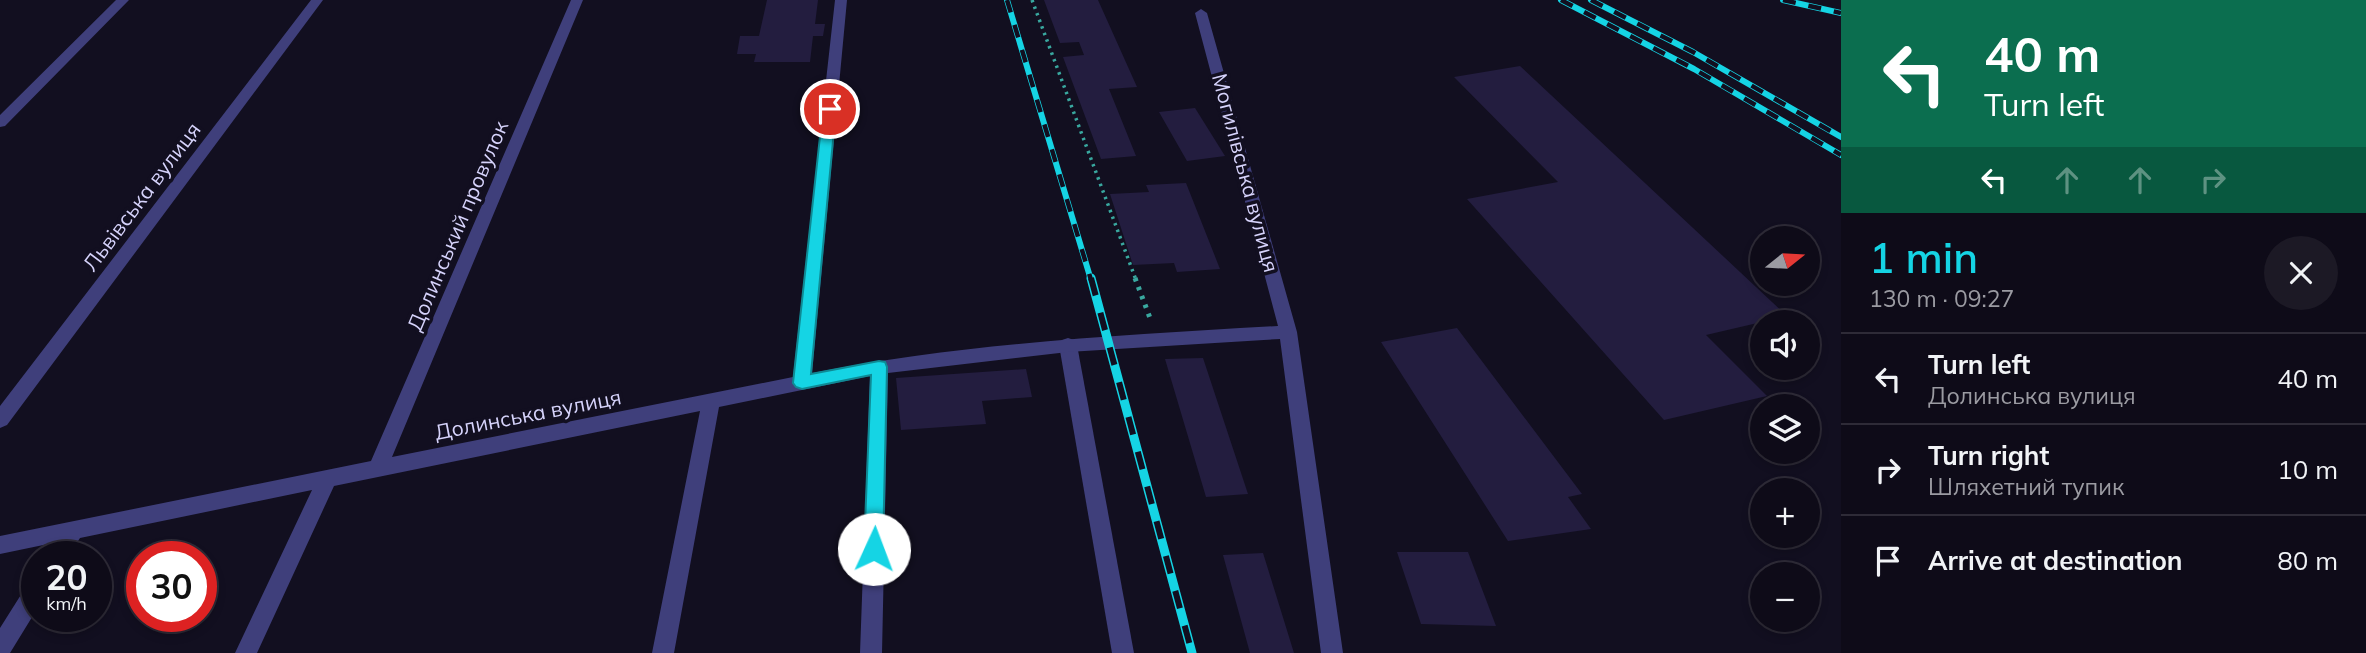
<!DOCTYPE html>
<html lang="en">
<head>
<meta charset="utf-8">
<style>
  body { margin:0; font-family:Mulish,sans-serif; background:#1c1925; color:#f1f3f6; height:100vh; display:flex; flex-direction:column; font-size:26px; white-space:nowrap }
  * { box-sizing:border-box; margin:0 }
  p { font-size:23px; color:#9b9ba2 }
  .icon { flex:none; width:38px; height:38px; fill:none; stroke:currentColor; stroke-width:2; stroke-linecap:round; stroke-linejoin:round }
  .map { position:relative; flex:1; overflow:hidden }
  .panel { display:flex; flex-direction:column; background:#0e0b18; width:525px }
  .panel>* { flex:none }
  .banner { background:#0b6e4f; color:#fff; overflow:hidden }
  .needle { width:46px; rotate:72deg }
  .fabs { position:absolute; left:1750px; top:226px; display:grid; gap:14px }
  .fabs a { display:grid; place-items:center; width:70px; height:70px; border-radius:50%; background:#0e0b18; box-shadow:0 4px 10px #0003,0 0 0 2px #2e2b37; font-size:35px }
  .speed { position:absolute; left:21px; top:541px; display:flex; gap:14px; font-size:35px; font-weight:700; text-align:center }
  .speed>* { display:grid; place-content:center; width:91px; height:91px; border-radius:50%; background:#0e0b18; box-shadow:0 4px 10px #0003,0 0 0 2px #2e2b37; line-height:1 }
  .speed small { font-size:18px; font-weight:400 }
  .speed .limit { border:10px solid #d22; background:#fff; color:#111 }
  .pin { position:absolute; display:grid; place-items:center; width:60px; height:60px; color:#fff; margin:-30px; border:4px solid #fff; border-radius:50%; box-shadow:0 2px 7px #0007 }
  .me { position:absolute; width:77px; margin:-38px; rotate:2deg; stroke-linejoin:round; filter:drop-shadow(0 0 5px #0008) }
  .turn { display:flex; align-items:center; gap:24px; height:147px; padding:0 28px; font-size:32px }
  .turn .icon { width:91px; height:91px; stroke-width:2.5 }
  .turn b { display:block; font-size:49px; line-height:60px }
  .lanes { display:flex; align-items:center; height:66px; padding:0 28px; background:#0003; justify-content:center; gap:35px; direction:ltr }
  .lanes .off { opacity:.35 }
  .round { display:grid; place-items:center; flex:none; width:74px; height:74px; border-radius:37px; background:#1c1925 }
  .summary { display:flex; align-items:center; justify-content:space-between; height:119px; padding:0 28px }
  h1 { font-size:42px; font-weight:600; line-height:52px; color:#15d4e4 }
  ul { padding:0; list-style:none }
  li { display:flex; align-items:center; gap:21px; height:91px; padding:0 28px; border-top:2px solid #2e2b37 }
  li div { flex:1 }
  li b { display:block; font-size:26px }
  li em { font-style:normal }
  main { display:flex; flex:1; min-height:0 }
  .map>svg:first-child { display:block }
  .building { fill:#231d3f }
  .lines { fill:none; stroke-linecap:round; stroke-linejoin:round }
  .path-far1 { stroke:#39a89f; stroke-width:3.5; stroke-dasharray:2.5 4.5; stroke-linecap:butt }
  .path { stroke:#39a89f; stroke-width:5; stroke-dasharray:3.5 6; stroke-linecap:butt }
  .service { fill:#3f3f7b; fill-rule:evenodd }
  .minor { fill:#3f3f7b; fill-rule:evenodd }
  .rail-far1-casing { stroke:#15d4e4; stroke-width:6 }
  .rail-casing { stroke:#15d4e4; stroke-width:9 }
  .rail-far1 { stroke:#120f20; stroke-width:4.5; stroke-dasharray:13; stroke-linecap:butt }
  .rail { stroke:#120f20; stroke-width:6; stroke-dasharray:18; stroke-linecap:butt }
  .route { fill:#15d4e4; stroke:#0e8a94; stroke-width:2 }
  .labels { text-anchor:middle; stroke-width:7; stroke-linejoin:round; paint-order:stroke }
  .street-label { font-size:21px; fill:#d6d3fb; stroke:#120f20 }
</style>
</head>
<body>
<main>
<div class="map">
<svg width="1841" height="653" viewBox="0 0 1841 653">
  <rect width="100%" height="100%" fill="#120f20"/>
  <path class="building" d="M767,0H818L815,24H825L823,36H813L810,62H754L756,54H737L740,36H759Z
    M1044,0H1098L1137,87L1109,89L1136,156L1101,159L1063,57L1084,55L1079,42L1060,43Z
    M1520,66L1787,316L1706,335L1767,396L1664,420L1467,199L1558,182L1454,77Z
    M1195,108L1225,156L1187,161L1159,112Z
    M1186,183L1220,269L1177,272L1174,263L1133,265L1110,194L1149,192L1146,185Z
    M1457,328L1582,494L1568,497L1591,529L1508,541L1381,342Z
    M1203,358L1248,494L1206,497L1165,359Z
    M1026,369L1032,397L982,401L986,424L901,430L896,378Z
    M1397,552H1468L1496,626L1421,624Z
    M1263,553L1294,653H1250L1223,555Z"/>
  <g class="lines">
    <path class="path-far1" d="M1032,0L1136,280"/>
    <path class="path" d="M1135,278L1150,318"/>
    <path class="service" d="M1068,338L1074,340L1077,345L1134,653H1112L1059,345L1062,340Z"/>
    <path class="minor" d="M116,0H129L5,126L0,127V115Z
      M311,0H323L7,425L0,428V406Z
      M571,0H583L392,457L793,377L835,0H847L812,373C966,343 1122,335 1278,326L1195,13L1201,9L1207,13L1297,332L1343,653H1321L1280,339L1068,352L888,373L882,653H860L870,376L719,407L674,653H652L700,411L334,486L257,653H235L312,490L80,538L68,556H47L53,543L0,554V536L371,461Z
      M37,579V609L10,653H0V628L29,582Z"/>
    <defs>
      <path id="rail-far1" d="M1007,0L1091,280
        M1561,0L1694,69L1841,155
        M1591,0L1693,52L1841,137
        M1783,0L1841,13"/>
      <path id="rail" d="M1091,278L1192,653"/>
    </defs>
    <use href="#rail-far1" class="rail-far1-casing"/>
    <use href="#rail" class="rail-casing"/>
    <use href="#rail-far1" class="rail-far1"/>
    <use href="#rail" class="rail"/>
  </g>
  <path class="route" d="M830,105L836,109L811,374L879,361L885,362L887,367L883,549L880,555L874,558L867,555L864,549L871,375L802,389L796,387L793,383L823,109Z"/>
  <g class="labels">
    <g class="street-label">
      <text transform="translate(1245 173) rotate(75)" y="7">Могилівська вулиця</text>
      <text transform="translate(142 197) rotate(-53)" y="7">Львівська вулиця</text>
      <text transform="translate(458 226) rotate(-67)" y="7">Долинський провулок</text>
      <text transform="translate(528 415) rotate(-11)" y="7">Долинська вулиця</text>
    </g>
  </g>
</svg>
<div class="fabs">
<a><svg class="needle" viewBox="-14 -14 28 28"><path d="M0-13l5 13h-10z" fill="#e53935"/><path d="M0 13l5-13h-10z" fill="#9b9ba2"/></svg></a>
<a><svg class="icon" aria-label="sound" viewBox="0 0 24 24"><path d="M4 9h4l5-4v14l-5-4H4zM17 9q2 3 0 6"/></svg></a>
<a><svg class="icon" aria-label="layers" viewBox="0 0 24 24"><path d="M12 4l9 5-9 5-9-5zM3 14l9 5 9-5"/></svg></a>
<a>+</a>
<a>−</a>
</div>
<div class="speed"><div>20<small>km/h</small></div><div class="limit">30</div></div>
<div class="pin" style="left:830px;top:109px;background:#d93025"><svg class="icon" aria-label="arrive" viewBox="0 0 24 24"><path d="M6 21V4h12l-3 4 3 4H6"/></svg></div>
<svg class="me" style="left:874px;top:549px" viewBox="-20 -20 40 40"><circle r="19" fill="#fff"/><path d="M0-13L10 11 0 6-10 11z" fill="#15d4e4"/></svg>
</div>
<section class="panel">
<div class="banner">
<div class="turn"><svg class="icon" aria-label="left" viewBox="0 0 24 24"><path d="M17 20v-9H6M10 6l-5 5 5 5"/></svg><div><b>40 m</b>Turn left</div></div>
<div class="lanes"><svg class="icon" aria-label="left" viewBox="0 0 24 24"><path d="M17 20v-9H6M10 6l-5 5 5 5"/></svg><svg class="icon off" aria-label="ahead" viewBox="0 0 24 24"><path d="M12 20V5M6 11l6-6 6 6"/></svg><svg class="icon off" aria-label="ahead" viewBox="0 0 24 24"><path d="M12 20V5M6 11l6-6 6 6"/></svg><svg class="icon off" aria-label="right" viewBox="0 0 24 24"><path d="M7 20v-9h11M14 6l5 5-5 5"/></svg></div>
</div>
<div class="summary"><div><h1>1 min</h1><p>130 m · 09:27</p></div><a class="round"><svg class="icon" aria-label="close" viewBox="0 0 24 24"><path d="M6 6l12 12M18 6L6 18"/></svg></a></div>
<ul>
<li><svg class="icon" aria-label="left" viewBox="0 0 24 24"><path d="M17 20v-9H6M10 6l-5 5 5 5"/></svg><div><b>Turn left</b><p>Долинська вулиця</p></div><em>40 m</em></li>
<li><svg class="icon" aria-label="right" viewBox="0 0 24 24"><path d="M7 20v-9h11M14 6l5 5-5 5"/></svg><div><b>Turn right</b><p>Шляхетний тупик</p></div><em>10 m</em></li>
<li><svg class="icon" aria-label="arrive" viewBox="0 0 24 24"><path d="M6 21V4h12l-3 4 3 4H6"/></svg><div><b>Arrive at destination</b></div><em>80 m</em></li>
</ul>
</section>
</main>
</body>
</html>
